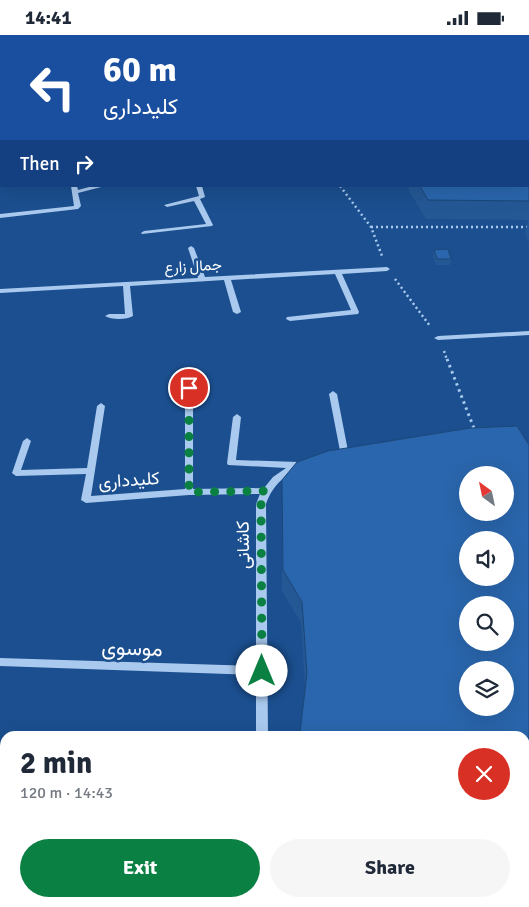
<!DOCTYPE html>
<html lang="en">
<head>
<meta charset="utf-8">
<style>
  body { margin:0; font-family:Signika,Vazirmatn,sans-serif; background:#f6f6f7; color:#1f2937; height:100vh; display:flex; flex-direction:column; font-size:19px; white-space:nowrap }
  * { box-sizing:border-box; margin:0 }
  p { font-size:16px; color:#747a83 }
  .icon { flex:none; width:28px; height:28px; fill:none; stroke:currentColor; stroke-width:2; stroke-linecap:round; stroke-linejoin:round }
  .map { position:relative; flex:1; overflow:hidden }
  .sheet { position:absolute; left:0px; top:696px; width:530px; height:176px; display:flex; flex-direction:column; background:#fff; border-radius:15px 15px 0 0; box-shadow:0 5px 20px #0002 }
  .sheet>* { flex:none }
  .banner { position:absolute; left:0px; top:0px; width:530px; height:152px; box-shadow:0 5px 20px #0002; background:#1a4fa0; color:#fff; overflow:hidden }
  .needle { width:32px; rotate:327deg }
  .fabs { position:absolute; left:459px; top:431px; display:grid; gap:10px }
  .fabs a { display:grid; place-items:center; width:55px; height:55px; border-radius:50%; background:#fff; box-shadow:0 5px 20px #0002; font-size:25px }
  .pin { position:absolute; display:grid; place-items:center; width:42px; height:42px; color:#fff; margin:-21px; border:2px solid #fff; border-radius:50%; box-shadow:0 1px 5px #0007 }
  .me { position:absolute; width:55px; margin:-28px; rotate:0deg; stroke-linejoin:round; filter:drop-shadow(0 0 4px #0008) }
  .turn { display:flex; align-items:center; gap:18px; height:105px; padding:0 20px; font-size:22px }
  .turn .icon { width:65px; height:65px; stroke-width:2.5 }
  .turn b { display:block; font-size:35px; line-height:42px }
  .then { display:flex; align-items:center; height:48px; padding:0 20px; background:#0003; gap:10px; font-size:19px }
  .round { display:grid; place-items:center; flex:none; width:52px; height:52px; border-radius:26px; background:#f6f6f7 }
  .summary { display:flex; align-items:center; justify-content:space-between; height:85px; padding:0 20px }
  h1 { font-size:30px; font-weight:700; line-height:38px }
  .cta { display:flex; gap:10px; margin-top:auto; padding:10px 20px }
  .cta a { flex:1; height:58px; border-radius:30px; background:#0b8043; color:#fff; font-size:20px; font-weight:700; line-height:58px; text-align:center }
  .cta a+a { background:#f6f6f7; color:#1f2937 }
  .status { display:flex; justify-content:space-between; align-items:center; height:35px; padding:0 25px; background:#fff; direction:ltr }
  .status svg { height:14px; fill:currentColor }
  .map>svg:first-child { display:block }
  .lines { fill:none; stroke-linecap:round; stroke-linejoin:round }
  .path-far2 { stroke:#a9c9ee; stroke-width:2; stroke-dasharray:1 2.5; stroke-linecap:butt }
  .path-far1 { stroke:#a9c9ee; stroke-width:2.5; stroke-dasharray:2 3; stroke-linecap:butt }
  .path { stroke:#a9c9ee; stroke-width:3; stroke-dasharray:2.5 4; stroke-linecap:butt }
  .minor { fill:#a9c9ee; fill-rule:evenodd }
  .major { stroke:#f0f6ff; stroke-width:12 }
  .wall { fill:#245895 }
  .shaded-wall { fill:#1d4779 }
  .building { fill:#2a66ad; stroke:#1d4779; fill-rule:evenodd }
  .route { stroke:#0b8043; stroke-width:9; stroke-dasharray:0 16.2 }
  .labels { text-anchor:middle; stroke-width:5; stroke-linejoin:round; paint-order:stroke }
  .far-street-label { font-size:15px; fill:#fff; stroke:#1b4f8f }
  .street-label { font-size:18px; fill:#fff; stroke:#1b4f8f }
  .near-street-label { font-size:21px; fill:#fff; stroke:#1b4f8f }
</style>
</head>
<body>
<div class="status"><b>14:41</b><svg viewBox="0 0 49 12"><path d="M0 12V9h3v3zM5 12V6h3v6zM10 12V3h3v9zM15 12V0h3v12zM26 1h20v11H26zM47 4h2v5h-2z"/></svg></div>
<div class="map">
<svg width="529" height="872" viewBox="0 0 529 872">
  <rect width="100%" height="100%" fill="#1b4f8f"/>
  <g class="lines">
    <path class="path-far2" d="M184,1L186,0"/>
    <path class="path-far1" d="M340,151L371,192L382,221
      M371,192H529
      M395,244L430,291
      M444,316L447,325"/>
    <path class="path" d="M447,324L475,396"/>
    <path class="minor" d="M302,0H308V1H303Z
      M0,85H1V89H0Z
      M0,145H1V149H0Z
      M71,151H77L78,155L93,151H105L78,158L81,171L78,174L0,183V179L74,171Z
      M196,151H202L205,162L200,164L213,190L212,191L142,199L141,198L144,196L206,189L194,166L167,172L164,170L199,161Z
      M191,211L194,213L205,242L387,232L390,234L387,236L342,239L359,277L358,279L290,286L286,284L287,282L351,275L335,239L231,245L241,277L237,279L233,277L224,245L130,251L133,281C127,285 111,285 105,281L109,279H125L123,251L0,258V254L198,243L188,213Z
      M529,296V300L438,305L434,303L438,301Z
      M189,350L193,353V454L264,453L273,442L286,433L228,430L227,428L233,382L237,379L241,382L236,425L298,427L302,426L306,429L305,431C286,439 273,449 266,469L268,701H256V640L0,631V623L256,631V469L260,459L189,460L86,468L81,465L86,439L16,441L12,438L23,406L27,403L31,406L21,435L87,433L97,371L101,368L105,371L91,461L185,454V353Z
      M333,356L337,359L349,421L345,424L341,421L329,359Z
      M185,868H198L197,872H184Z"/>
    <path class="major" d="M71,1L74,0
      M0,24L1,23"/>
  </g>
  <path class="wall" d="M529,138V208L525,199L528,185L426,184L408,154L409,151H529Z
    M434,215L451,224L450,230H436L433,221Z
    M282,445L525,701H300L305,652L301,588L282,556Z"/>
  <path class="shaded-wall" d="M0,0H24L22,1H1V14H0Z"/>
  <path class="building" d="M529,138V166L428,165L420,151H529Z
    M448,214L451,224H437L434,215Z
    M517,391L529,410V872H223L224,868H525V701H301L300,698L307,638L302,567L283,535L282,445L297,427L328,416L470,393ZM468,440H505V478H468ZM468,505H505V542H468ZM468,570H505V608H468ZM468,635H505V672H468Z"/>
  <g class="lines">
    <path class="route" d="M189,353V457L265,456L261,469L262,636"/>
  </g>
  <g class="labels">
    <g class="far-street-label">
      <text transform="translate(193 231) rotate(-3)" y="5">جمال زارع</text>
    </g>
    <g class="street-label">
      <text transform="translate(129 445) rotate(-4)" y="6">کلیدداری</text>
      <text transform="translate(243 510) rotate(-91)" y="6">کاشانی</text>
    </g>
    <g class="near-street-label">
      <text transform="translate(132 613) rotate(2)" y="7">موسوی</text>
    </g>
  </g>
</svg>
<div class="fabs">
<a><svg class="needle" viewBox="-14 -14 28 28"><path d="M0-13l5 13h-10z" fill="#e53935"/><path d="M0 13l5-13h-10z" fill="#747a83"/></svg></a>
<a><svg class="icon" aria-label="sound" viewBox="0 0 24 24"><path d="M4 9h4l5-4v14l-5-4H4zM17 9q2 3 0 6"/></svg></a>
<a><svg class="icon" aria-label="search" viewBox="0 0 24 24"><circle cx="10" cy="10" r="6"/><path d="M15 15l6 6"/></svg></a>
<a><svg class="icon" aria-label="layers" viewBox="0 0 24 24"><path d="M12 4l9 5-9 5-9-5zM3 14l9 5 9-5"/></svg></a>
</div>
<div class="pin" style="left:189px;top:353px;background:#d93025"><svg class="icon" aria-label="arrive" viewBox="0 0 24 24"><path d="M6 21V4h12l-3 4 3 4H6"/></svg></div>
<svg class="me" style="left:262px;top:636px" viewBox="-20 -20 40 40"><circle r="19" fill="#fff"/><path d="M0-13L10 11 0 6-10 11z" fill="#0b8043"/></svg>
<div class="banner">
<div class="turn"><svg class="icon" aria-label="left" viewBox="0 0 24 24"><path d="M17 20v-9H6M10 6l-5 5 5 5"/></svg><div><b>60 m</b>کلیدداری</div></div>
<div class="then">Then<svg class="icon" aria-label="right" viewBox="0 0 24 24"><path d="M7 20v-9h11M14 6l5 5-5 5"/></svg></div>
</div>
<section class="sheet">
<div class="summary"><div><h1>2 min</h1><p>120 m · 14:43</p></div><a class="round" style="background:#d93025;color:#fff"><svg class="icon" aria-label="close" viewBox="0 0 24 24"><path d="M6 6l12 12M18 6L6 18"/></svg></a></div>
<div class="cta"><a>Exit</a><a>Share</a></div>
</section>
</div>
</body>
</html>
